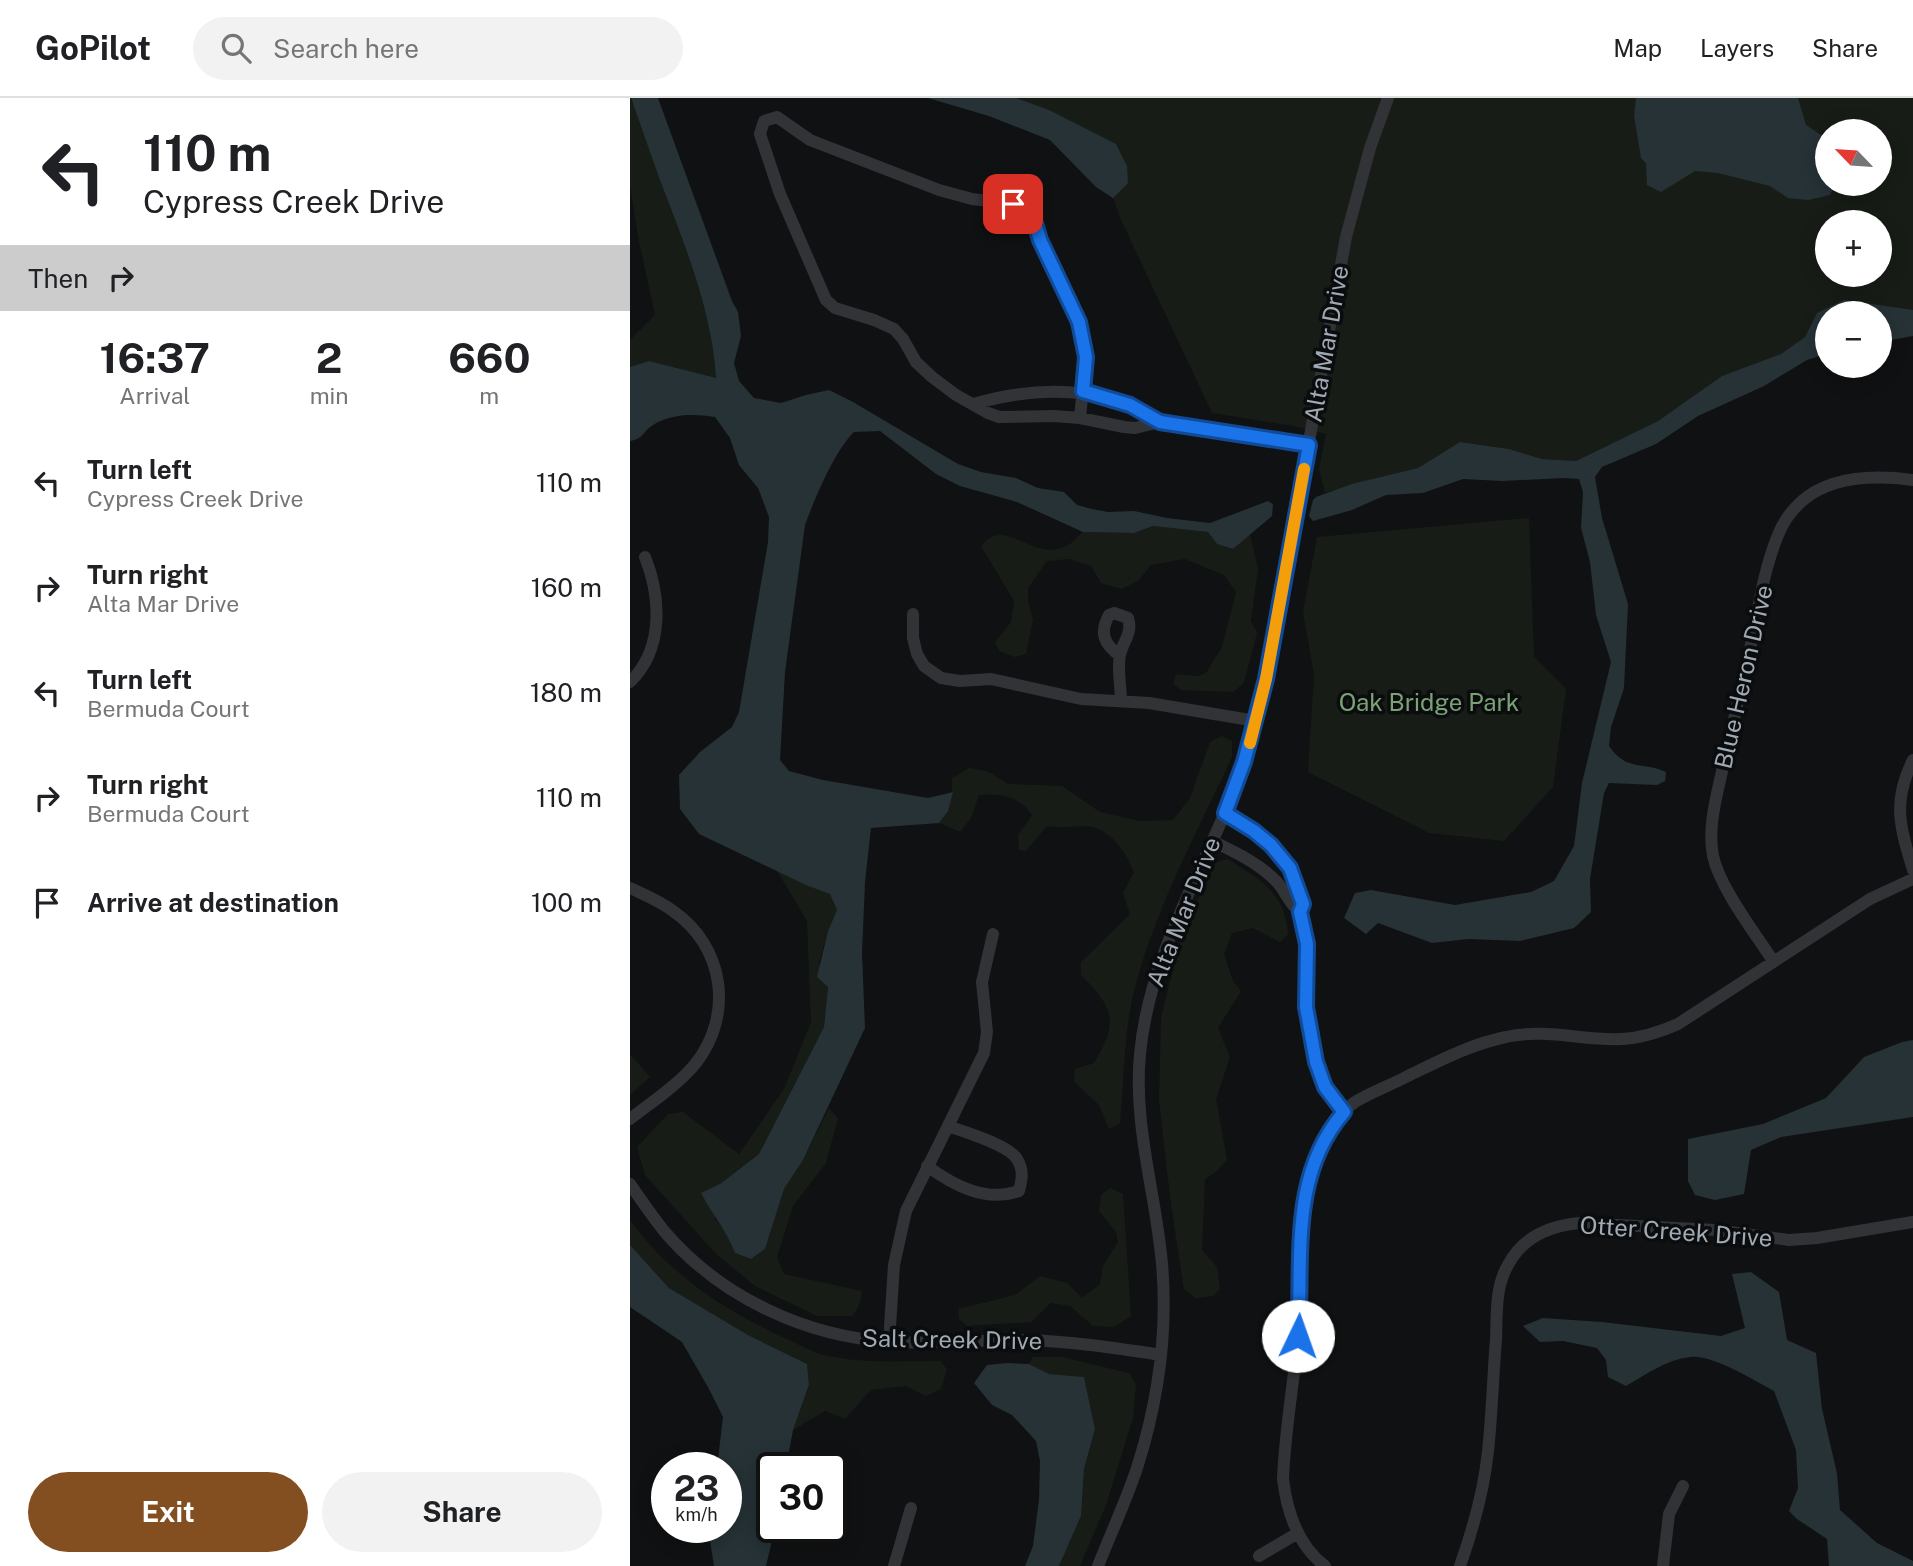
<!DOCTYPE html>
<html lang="en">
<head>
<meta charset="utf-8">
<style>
  body { margin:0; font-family:"Public Sans",sans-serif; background:#f2f2f2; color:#202124; height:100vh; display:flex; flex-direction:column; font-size:26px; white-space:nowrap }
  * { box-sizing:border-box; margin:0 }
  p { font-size:23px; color:#757577 }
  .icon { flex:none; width:38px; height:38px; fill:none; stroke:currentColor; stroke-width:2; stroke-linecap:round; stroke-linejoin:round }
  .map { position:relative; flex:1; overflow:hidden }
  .panel { display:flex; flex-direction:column; background:#fff; width:630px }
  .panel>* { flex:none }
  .guide { background:#fff; color:#202124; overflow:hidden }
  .needle { width:46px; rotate:295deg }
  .fabs { position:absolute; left:1185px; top:21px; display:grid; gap:14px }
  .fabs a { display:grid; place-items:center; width:77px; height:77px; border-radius:50%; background:#fff; box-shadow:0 4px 18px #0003; font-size:35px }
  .speed { position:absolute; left:21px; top:1354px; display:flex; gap:14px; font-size:35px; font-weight:700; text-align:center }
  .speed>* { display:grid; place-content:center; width:91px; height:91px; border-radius:50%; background:#fff; box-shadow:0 4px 18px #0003; line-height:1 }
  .speed small { font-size:18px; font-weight:400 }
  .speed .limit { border:4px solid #111; border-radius:10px; background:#fff; color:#111 }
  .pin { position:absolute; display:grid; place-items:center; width:60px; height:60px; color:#fff; margin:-30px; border-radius:14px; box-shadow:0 4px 10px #0006 }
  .me { position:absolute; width:77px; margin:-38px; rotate:3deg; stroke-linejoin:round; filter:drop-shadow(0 0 5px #0008) }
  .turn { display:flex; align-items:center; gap:24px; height:147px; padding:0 28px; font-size:32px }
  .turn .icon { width:91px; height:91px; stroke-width:2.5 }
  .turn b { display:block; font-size:49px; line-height:60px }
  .then { display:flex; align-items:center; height:66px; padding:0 28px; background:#0003; gap:14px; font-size:26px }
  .eta { display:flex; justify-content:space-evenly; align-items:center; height:119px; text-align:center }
  .eta b { font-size:42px; font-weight:700; line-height:49px }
  .primary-button { display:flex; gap:14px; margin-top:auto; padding:14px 28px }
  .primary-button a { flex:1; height:80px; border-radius:42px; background:#844f20; color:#fff; font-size:28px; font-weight:700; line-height:80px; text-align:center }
  .primary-button a+a { background:#f2f2f2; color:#202124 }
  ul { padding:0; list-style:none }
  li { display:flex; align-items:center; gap:21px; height:105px; padding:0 28px }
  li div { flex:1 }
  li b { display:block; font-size:26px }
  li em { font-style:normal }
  header { display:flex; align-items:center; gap:42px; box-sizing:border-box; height:98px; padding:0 35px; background:#fff; border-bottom:2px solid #e0e0e0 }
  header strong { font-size:33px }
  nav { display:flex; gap:38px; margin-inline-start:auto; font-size:24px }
  .search { width:490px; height:63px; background:#f2f2f2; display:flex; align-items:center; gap:18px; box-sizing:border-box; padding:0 24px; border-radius:38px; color:#757577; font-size:26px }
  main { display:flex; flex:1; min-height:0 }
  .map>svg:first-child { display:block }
  .green { fill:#171d16; fill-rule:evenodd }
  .water { fill:#263236 }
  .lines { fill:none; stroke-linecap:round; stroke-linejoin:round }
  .minor { stroke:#313337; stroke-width:12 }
  .route-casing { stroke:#114b97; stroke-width:18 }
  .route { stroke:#1a73e8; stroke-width:12 }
  .slow { stroke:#f59e0b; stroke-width:12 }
  .labels { text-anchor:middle; stroke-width:7; stroke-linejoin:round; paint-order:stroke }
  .street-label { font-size:24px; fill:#a0aab4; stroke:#0b0c0d }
  .park-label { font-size:24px; fill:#7ba176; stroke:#0b0c0d }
</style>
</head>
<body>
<header>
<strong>GoPilot</strong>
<div class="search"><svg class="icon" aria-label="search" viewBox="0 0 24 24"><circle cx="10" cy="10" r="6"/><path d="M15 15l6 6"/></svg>Search here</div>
<nav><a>Map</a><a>Layers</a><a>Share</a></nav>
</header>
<main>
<section class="panel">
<div class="guide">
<div class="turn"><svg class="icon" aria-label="left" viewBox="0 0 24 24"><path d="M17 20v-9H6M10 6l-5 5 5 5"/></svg><div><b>110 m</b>Cypress Creek Drive</div></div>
<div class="then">Then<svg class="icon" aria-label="right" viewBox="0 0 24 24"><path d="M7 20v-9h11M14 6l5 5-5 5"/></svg></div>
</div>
<div class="eta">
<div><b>16:37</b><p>Arrival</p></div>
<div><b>2</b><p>min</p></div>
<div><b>660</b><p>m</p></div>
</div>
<ul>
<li><svg class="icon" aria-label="left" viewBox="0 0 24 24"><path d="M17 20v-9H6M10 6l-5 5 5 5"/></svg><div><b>Turn left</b><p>Cypress Creek Drive</p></div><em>110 m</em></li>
<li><svg class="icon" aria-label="right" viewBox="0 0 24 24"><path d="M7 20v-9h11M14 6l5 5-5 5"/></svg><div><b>Turn right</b><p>Alta Mar Drive</p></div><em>160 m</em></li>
<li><svg class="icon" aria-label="left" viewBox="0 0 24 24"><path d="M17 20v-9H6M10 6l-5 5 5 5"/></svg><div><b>Turn left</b><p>Bermuda Court</p></div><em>180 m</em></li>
<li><svg class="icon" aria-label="right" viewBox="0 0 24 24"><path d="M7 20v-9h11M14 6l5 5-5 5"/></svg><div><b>Turn right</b><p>Bermuda Court</p></div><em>110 m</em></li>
<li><svg class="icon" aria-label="arrive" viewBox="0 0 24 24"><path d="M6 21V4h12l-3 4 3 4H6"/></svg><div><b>Arrive at destination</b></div><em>100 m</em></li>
</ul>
<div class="primary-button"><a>Exit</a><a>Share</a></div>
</section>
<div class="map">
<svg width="1283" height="1468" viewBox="0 0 1283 1468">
  <rect width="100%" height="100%" fill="#101112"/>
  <path class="green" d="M0,0C12,18 20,53 28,75C51,142 82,209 86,281L19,263L0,269V242L25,217L9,143L0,88Z
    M298,0H1283V212L1187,215L1175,239L1151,256L1092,278L1028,323L946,363L912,361L879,351L830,344L788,370L695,395L689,371L696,336L664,328L582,315L491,122L483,100L466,89L420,42L359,18ZM1197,33H1250V86H1197ZM1197,124H1250V177H1197Z
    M899,420L904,559L936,591L923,689L874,743L799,735L678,674L684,577L673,514L687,439Z
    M523,428L578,434L587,446L603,451L620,436L628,471L621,523L627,535L614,585L603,594L551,592L543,586L546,576L568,578L576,575L592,549L606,494L594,477L555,461L521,467L509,482L492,491L471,485L461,468L439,461L417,463L398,490V502L403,522L396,556L385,559L369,553L365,544L381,524L384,503L351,448C376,416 401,465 436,448C442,446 448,438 453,434L504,435Z
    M592,638L602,643V659C565,739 514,831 499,918C494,953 493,990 490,1025L479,1031L469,1007L444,984L445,971L464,965C489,924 484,910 451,877V864L500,816L493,795L504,774C495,752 478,727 452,728C439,729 430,730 417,728L396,753L389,752L388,737L402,717C389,698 371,695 349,697L341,720L330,734L309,725C320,711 323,698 322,680L339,670L357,673L378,686L432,688L470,714L510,723L543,722L560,700L580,644Z
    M598,761C630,782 655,794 658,836L650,844L623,830L602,835L594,856L603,883L611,893L588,930L600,959L586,1001L597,1062L586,1074L575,1081L572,1152L587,1169L590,1190L584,1198L565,1200L554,1191L541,1107L529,1002L531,920L552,835L586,764Z
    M147,773L200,796L207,812L198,833L189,865L198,889L194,929L129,1056L90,1086L85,1121L99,1138L105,1155L121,1161L135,1151L154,1091L173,1062L199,1010L208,1020L196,1065L163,1108L147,1159L154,1176L232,1193L230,1205L223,1218H187L125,1188L85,1155L15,1077L7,1049L38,1016L53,1014L109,1056L154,991L181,924L177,823Z
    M0,956L20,979L0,997Z
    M480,1090L493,1096L501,1218L484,1229L463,1228L440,1208L421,1205L401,1224L337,1228L329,1221L328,1211L385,1197L410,1178L437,1185L452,1200L470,1186L473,1168L488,1144L486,1134L469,1113L471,1097Z
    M0,1122C38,1176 100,1216 159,1242C170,1247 182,1254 194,1257C232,1266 272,1263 311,1263L317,1272L311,1291L296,1298L276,1288L241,1292L215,1321L195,1313L163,1332L179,1288L177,1266L118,1237L39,1190L0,1147Z
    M403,1259H432L499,1275L506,1286L503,1320L476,1407L450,1468H429L451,1418L454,1371L465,1331L454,1279L419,1276L399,1266Z"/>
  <path class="water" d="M1,0H28L102,203L108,214L111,238L104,265L109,283L124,300L151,305L176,297L199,292L223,304L328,366L351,374L386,380L408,390L434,394L447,407L462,411L478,414L504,413L537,420L580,425L638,403L643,406L642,418L603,451L587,446L578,434L523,428L504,435L453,434L387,404L330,388L306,376L250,333L224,334C204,354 185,400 175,427L155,574L150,662L159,673L193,682L298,700L323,694L318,713L309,725L241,730L235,784L232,855L235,930L173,1062L154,1091L135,1151L121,1161L105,1155C97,1133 82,1116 71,1095L90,1086L129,1056L194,929L198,889L187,879L198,833L207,812L200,796L176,787L69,736L50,711L49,677L70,654L102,629L109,614L138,444L139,419L128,390L109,367L100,340L85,319C64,316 43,315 23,327C12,334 15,340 0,343V269L19,263L86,280C82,212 54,146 30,82C20,55 11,27 1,0Z
    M298,0H386L419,12L486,46L497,68L498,85L483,100L466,89L420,42L359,18Z
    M1006,0H1168L1176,27L1197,41L1194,75L1197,79V86L1205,87L1200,97L1178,102L1158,100L1140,88L1088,75L1065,73L1031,94L1017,87L1016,65L1011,60L1004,18Z
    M1214,202L1283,212V238L1250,244V215H1197V256L1177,262L1134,288L1068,318L1026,346L972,369L965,379L972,420L998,506L994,590L981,629L979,648C997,674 1012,663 1036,674L1035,683L1027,687L979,685L974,695L960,781L961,814L944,830L890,843L838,841L802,845L748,825L736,836L714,820L725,795L741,792L825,807L901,794L924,783L944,748L952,685L981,564L966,517L960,464L951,430L953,394L949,381L934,380L872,383L833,381L793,395L756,397L722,412L683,423L679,418L683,402L686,399L722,386L788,370L830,344L879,351L912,361L946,363L1028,323L1092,278L1151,256L1175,239L1187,215Z
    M1283,942V1019L1151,1039L1121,1052L1114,1096L1085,1102L1065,1097L1058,1083V1041L1133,1026L1196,1000L1234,959L1272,944Z
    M0,1147L39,1190L118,1237L177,1266L179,1287L163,1332L156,1370H142V1430H145L136,1468H84L78,1430H96V1370H87L93,1319L79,1291L52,1244L0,1209Z
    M1121,1174L1149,1194L1157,1242L1186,1255L1192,1311L1207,1375L1210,1412L1247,1445L1283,1463V1468H1199L1197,1441L1167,1421L1159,1413L1168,1390L1166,1352L1144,1293C1125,1283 1082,1256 1060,1259C1036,1262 1017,1276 996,1288L978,1279L976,1262L967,1250L933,1243L910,1244L893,1228L913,1220L972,1224L1091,1238L1115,1230L1102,1176Z
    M377,1265L399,1266L419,1276L454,1279L465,1331L454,1371L451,1418L429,1468H395L403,1448L409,1401L410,1363L406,1343L382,1317L362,1307L344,1285L357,1267Z"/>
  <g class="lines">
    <path class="minor" d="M343,306C407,288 473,286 530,324
      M450,320L456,259L449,224L400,115L383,106L342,101L309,92L180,42L147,19L134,23L130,36L150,96L196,202L205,210L244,222L264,231L273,241L286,264L302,279L326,297L358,315L369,319L424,318L450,320L494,329L505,330L530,324L679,347
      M283,516V540L287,556L294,568L311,580L330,583L361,581L451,601L519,605L626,623
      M490,558C474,546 469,535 479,517L484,515L498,520C503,535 493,543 490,557C487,571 491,589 491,603
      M0,584C34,551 31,499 15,459
      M1283,662C1262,704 1270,729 1283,772
      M595,715L624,733L641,747L660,770L669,792L673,806L670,814L677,846L676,910L686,964L695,989L714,1014
      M582,743C605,754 629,765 647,784C656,794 659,806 670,814
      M0,790C15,797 30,803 43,813C94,848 104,916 66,965C48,987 22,1004 0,1021
      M1143,863C1125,835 1090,790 1083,758C1077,727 1088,694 1094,664C1102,630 1110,595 1118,561C1127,520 1132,476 1148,437C1153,424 1162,412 1172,403C1202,377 1246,377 1283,382
      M297,1068C323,1087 356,1105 389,1093C392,1082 394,1072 387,1061C379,1047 335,1034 318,1028
      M0,1086C11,1102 22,1118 34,1133C90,1199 176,1239 262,1244C306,1246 350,1242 394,1242C440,1243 486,1250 531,1257
      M259,1244L264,1167L276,1113L354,955L357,934L352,884L363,836
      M629,1458L668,1435
      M264,1468L281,1410
      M468,1468C481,1435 496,1403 507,1370C528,1304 538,1235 532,1166C526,1096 503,1027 510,956C518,870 560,795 594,717C612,674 625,628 636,581L716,139L740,50L758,0
      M695,1468C667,1447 657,1414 653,1381C655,1327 666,1275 669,1222C673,1153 658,1050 725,1004C741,994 761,987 778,978C809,963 841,946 876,939C916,930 953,943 992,941C1012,940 1030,934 1048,926L1240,801L1283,781
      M830,1468C843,1431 854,1393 858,1353C862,1316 863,1278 866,1241C867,1216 865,1189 878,1167C892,1140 919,1128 949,1125L1085,1132L1159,1142L1187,1140L1283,1124
      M1033,1468L1039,1416L1053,1388"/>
  </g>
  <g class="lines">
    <defs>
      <path id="route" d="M383,106L393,110L404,122L410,142L449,224L456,259L453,293L500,307L530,324L679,347L636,581L614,664L595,715L624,733L641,747L660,770L668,792L673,806L670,814L677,846L676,909L686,964L695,989L714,1014C659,1078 673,1159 668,1238"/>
    </defs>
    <use href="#route" class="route-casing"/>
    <use href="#route" class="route"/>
    <path class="slow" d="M620,645L636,581L674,371"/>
  </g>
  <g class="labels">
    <g class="street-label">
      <text transform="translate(697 246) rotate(-80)" y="8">Alta Mar Drive</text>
      <text transform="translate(1114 579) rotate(-77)" y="8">Blue Heron Drive</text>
      <text transform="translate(554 814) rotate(-68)" y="8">Alta Mar Drive</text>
      <text transform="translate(1046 1134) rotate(4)" y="8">Otter Creek Drive</text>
      <text transform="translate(322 1242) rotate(1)" y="8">Salt Creek Drive</text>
    </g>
    <g class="park-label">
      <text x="799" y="613">Oak Bridge Park</text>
    </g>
  </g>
</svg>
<div class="fabs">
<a><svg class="needle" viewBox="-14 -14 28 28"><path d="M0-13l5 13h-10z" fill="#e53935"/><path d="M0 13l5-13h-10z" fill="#757577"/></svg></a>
<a>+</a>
<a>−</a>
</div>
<div class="speed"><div>23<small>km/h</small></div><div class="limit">30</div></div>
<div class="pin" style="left:383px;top:106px;background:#d93025"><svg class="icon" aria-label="arrive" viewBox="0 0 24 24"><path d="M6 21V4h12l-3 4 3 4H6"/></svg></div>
<svg class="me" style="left:668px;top:1238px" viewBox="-20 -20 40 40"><circle r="19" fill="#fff"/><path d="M0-13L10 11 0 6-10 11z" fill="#1a73e8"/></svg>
</div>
</main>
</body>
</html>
